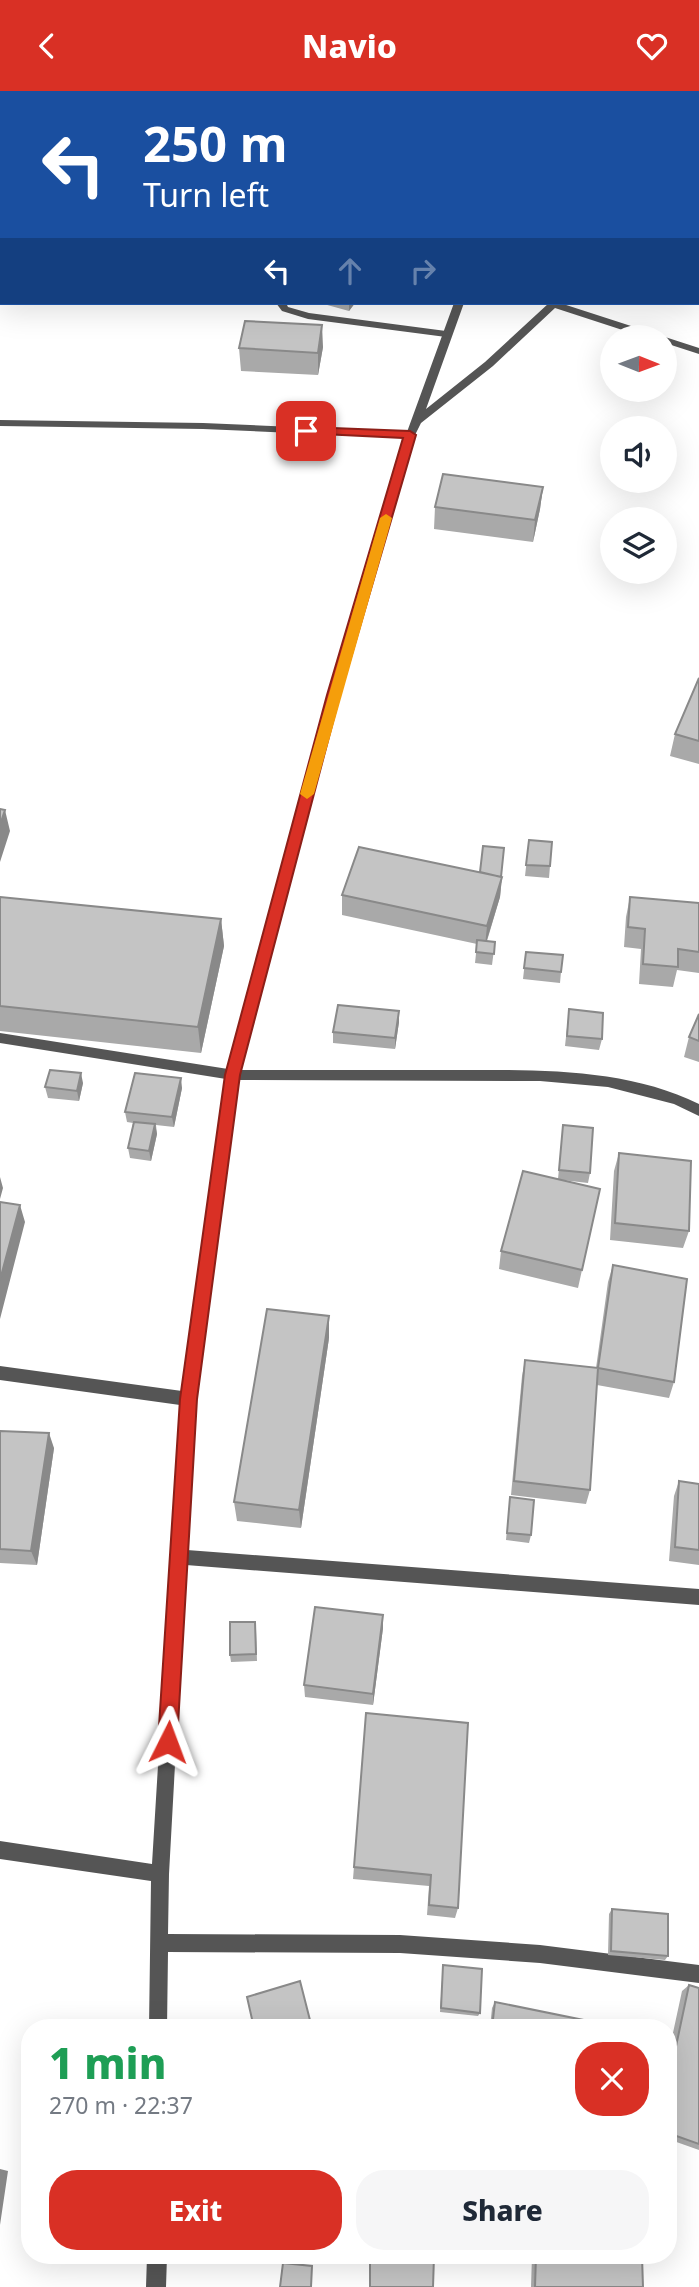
<!DOCTYPE html>
<html lang="en">
<head>
<meta charset="utf-8">
<style>
  body { margin:0; font-family:"Noto Sans",sans-serif; background:#f6f6f7; color:#1f2937; height:100vh; display:flex; flex-direction:column; font-size:26px; white-space:nowrap }
  * { box-sizing:border-box; margin:0 }
  p { font-size:23px; color:#747a83 }
  .icon { flex:none; width:38px; height:38px; fill:none; stroke:currentColor; stroke-width:2; stroke-linecap:round; stroke-linejoin:round }
  .map { position:relative; flex:1; overflow:hidden }
  .side { position:absolute; left:21px; top:1928px; width:656px; height:245px; display:flex; flex-direction:column; background:#fff; border-radius:28px; box-shadow:0 7px 28px #0002 }
  .side>* { flex:none }
  .top-card { position:absolute; left:0px; top:0px; width:700px; height:214px; box-shadow:0 7px 28px #0002; background:#1a4fa0; color:#fff; overflow:hidden }
  .needle { width:46px; rotate:91deg }
  .controls { position:absolute; left:600px; top:234px; display:grid; gap:14px }
  .controls a { display:grid; place-items:center; width:77px; height:77px; border-radius:50%; background:#fff; box-shadow:0 7px 28px #0002; font-size:35px }
  .pin { position:absolute; display:grid; place-items:center; width:60px; height:60px; color:#fff; margin:-30px; border-radius:14px; box-shadow:0 4px 10px #0006 }
  .me { position:absolute; width:77px; margin:-38px; rotate:3deg; stroke-linejoin:round; filter:drop-shadow(0 0 5px #0008) }
  .turn { display:flex; align-items:center; gap:24px; height:147px; padding:0 28px; font-size:32px }
  .turn .icon { width:91px; height:91px; stroke-width:2.5 }
  .turn b { display:block; font-size:49px; line-height:60px }
  .lanes { display:flex; align-items:center; height:66px; padding:0 28px; background:#0003; justify-content:center; gap:35px; direction:ltr }
  .lanes .off { opacity:.35 }
  .round { display:grid; place-items:center; flex:none; width:74px; height:74px; border-radius:28px; background:#f6f6f7 }
  .head { display:flex; align-items:center; justify-content:space-between; height:119px; padding:0 28px }
  h1 { font-size:42px; font-weight:800; line-height:52px; color:#1e9e55 }
  .button { display:flex; gap:14px; margin-top:auto; padding:14px 28px }
  .button a { flex:1; height:80px; border-radius:28px; background:#d93025; color:#fff; font-size:28px; font-weight:800; line-height:80px; text-align:center }
  .button a+a { background:#f6f6f7; color:#1f2937 }
  header { display:flex; justify-content:space-between; align-items:center; height:91px; padding:0 28px; background:#d93025; color:#fff; font-size:32px; font-weight:800 }
  .map>svg:first-child { display:block }
  .lines { fill:none; stroke-linecap:round; stroke-linejoin:round }
  .service { fill:#555; fill-rule:evenodd }
  .minor { fill:#555; fill-rule:evenodd }
  .wall { fill:#a9a9a9 }
  .shaded-wall { fill:#898989 }
  .building { fill:#c4c4c4; stroke:#898989; stroke-width:2 }
  .route { fill:#d93025; stroke:#8d1f18; stroke-width:2 }
  .slow { fill:#f59e0b }
</style>
</head>
<body>
<header><svg class="icon" aria-label="back" viewBox="0 0 24 24"><path d="M15 5l-7 7 7 7"/></svg>Navio<svg class="icon" aria-label="heart" viewBox="0 0 24 24"><path d="M12 20l-8-8c-3-5 5-10 8-4 3-6 11-1 8 4z"/></svg></header>
<div class="map">
<svg width="699" height="2196" viewBox="0 0 699 2196">
  <rect width="100%" height="100%" fill="#fff"/>
  <g class="lines">
    <path class="service" d="M257,0H265V2H257Z
      M276,212H286L288,216L309,222L446,240L451,243L446,246L308,228L282,220Z"/>
    <path class="minor" d="M698,61H699V67H698Z
      M454,212H464L426,318L485,271L549,212H560L699,257V263L665,252V247H647L555,217L493,275L421,332L415,344L340,604L241,979C308,979 376,979 443,979C526,979 623,975 699,1013V1025L674,1013L608,996L540,990L239,989L196,1308L187,1459L699,1498V1514L186,1474L169,1783L168,1843L400,1844L540,1854L699,1874V1892L540,1872L400,1862L168,1861L167,1937H149L151,1790L0,1768V1750L152,1773L180,1314L0,1289V1275L182,1300L226,988L0,952V942L228,978L328,604L404,347L203,338L0,335V329L203,332L407,341Z
      M147,2165H167L166,2196H146Z"/>
  </g>
  <path class="wall" d="M541,0H699V23L698,2H546Z
    M320,212H355L349,220Z
    M323,256L318,284L241,280L239,257Z
    M543,396L540,418L533,451L434,438L435,416Z
    M699,587V673L670,665L675,643Z
    M529,749L550,775L549,787L525,785Z
    M480,781L502,786L500,806L487,850L495,851L492,874L475,872L477,853L342,824V804Z
    M0,806L221,828L224,855L201,962L0,940Z
    M630,806L699,812V882L677,879L673,896L639,893L641,858L624,856L626,826Z
    M526,861L561,881L560,892L523,888Z
    M569,918L602,948L599,959L565,955Z
    M699,923V971L684,966L689,946Z
    M399,931L395,958L333,952V941Z
    M83,992L79,1010L48,1007L45,996Z
    M182,997L174,1036L156,1034L157,1043L151,1070L130,1067L128,1057L133,1032L127,1031L125,1021Z
    M563,1034L590,1082L588,1092L562,1089L600,1098L578,1197L499,1178L501,1160L558,1088Z
    M619,1062L689,1140L683,1157L610,1149L614,1080Z
    M613,1174L674,1291L669,1307L597,1294L590,1399L586,1413L511,1404L522,1285L525,1269L596,1277L608,1191Z
    M329,1247L301,1437L237,1430L234,1411Z
    M0,1340L54,1357L37,1474L0,1472Z
    M679,1390L699,1393V1474L669,1470L674,1405Z
    M510,1406L531,1444L529,1452L506,1449Z
    M383,1537L373,1614L305,1606L304,1594Z
    M256,1538L257,1570L231,1571L230,1564Z
    M366,1622L458,1817L455,1827L427,1824L429,1795L353,1788Z
    M612,1818L668,1865L665,1869L608,1864L609,1823Z
    M443,1874L480,1922L478,1925L440,1921Z
    M689,1894L699,1897V2059L668,2048V1965L682,1900Z
    M495,1911L623,1937H490L492,1917Z
    M532,2165H642L643,2196H531Z"/>
  <path class="shaded-wall" d="M5,0H19L18,2H4Z
    M111,0H123V2H110Z
    M2,10V54L0,59V16Z
    M349,212H355L349,220Z
    M322,234L323,256L318,284V262Z
    M543,396L540,418L533,451L535,429Z
    M5,719L10,740L0,771V734Z
    M502,786L500,806L485,855L487,835Z
    M221,828L224,855L201,962L198,936Z
    M399,920V931L395,958V947Z
    M81,982L83,992L79,1010L77,1000Z
    M181,987L182,997L174,1036L172,1026Z
    M155,1033L157,1043L151,1070L149,1060Z
    M0,1086L3,1097L0,1108Z
    M20,1114L25,1131L0,1228V1189Z
    M329,1225V1247L301,1437L299,1419Z
    M49,1342L54,1357L37,1474L31,1460Z
    M383,1524V1537L373,1614V1603Z
    M0,2078L8,2080L0,2134Z"/>
  <path class="building" d="M0,0H5L4,2H2V10L0,16Z
    M72,0H111L110,2H71Z
    M449,0H468L476,2H448Z
    M646,0H686L685,2H648V0Z
    M245,230L322,234L318,262L239,257Z
    M443,383L543,396L535,429L435,416Z
    M699,587V650L675,643Z
    M0,718L5,719L0,734Z
    M529,749L552,751L550,775L526,774Z
    M483,755L504,757L501,786L480,781Z
    M359,756L502,786L487,835L342,804Z
    M0,806L221,828L198,936L0,915Z
    M630,806L699,812V861L678,858V876L643,873L645,838L628,836Z
    M477,849L495,851L494,863L476,861Z
    M526,861L563,864L561,881L524,877Z
    M338,914L399,920L395,947L333,941Z
    M569,918L603,922L602,948L567,945Z
    M699,923V950L689,946Z
    M50,979L81,982L77,1000L45,996Z
    M135,982L181,987L172,1026L125,1021Z
    M134,1031L155,1033L149,1060L128,1057Z
    M563,1034L593,1037L590,1082L559,1079Z
    M619,1062L691,1070L689,1140L615,1132Z
    M523,1080L600,1098L582,1179L501,1160Z
    M0,1111L20,1114L0,1189Z
    M613,1174L687,1188L674,1291L598,1277L590,1399L514,1390L525,1269L598,1277Z
    M267,1218L329,1225L299,1419L234,1411Z
    M0,1340L49,1342L31,1460L0,1458Z
    M679,1390L699,1393V1459L675,1456Z
    M510,1406L534,1409L531,1444L507,1442Z
    M315,1516L383,1524L373,1603L304,1594Z
    M230,1531H255L256,1563L230,1564Z
    M366,1622L468,1632L458,1817L429,1814L431,1784L354,1776Z
    M612,1818L668,1823V1865L611,1860Z
    M443,1874L482,1878L480,1922L441,1917Z
    M300,1890L312,1937H254L247,1906Z
    M689,1894L699,1897V2053L668,2042V1993Z
    M495,1911L623,1937H492Z
    M370,2165H434L433,2196H370Z
    M536,2165H642L643,2196H535Z
    M283,2172L312,2175L311,2196H280Z"/>
  <path class="route" d="M306,336L410,340L416,344L340,604L240,984L197,1308L177,1651L174,1657L168,1660L161,1657L158,1651L180,1308L225,984L327,604L403,347L302,342L300,340Z"/>
  <path class="slow" d="M386,423L392,427L314,703L307,708L300,703L380,427Z"/>
</svg>
<div class="controls">
<a><svg class="needle" viewBox="-14 -14 28 28"><path d="M0-13l5 13h-10z" fill="#e53935"/><path d="M0 13l5-13h-10z" fill="#747a83"/></svg></a>
<a><svg class="icon" aria-label="sound" viewBox="0 0 24 24"><path d="M4 9h4l5-4v14l-5-4H4zM17 9q2 3 0 6"/></svg></a>
<a><svg class="icon" aria-label="layers" viewBox="0 0 24 24"><path d="M12 4l9 5-9 5-9-5zM3 14l9 5 9-5"/></svg></a>
</div>
<div class="pin" style="left:306px;top:340px;background:#d93025"><svg class="icon" aria-label="arrive" viewBox="0 0 24 24"><path d="M6 21V4h12l-3 4 3 4H6"/></svg></div>
<svg class="me" style="left:168px;top:1651px" viewBox="-20 -20 40 40"><path d="M0-17L14 15 0 8-14 15z" fill="#d93025" stroke="#fff" stroke-width="4"/></svg>
<div class="top-card">
<div class="turn"><svg class="icon" aria-label="left" viewBox="0 0 24 24"><path d="M17 20v-9H6M10 6l-5 5 5 5"/></svg><div><b>250 m</b>Turn left</div></div>
<div class="lanes"><svg class="icon" aria-label="left" viewBox="0 0 24 24"><path d="M17 20v-9H6M10 6l-5 5 5 5"/></svg><svg class="icon off" aria-label="ahead" viewBox="0 0 24 24"><path d="M12 20V5M6 11l6-6 6 6"/></svg><svg class="icon off" aria-label="right" viewBox="0 0 24 24"><path d="M7 20v-9h11M14 6l5 5-5 5"/></svg></div>
</div>
<section class="side">
<div class="head"><div><h1>1 min</h1><p>270 m · 22:37</p></div><a class="round" style="background:#d93025;color:#fff"><svg class="icon" aria-label="close" viewBox="0 0 24 24"><path d="M6 6l12 12M18 6L6 18"/></svg></a></div>
<div class="button"><a>Exit</a><a>Share</a></div>
</section>
</div>
</body>
</html>
